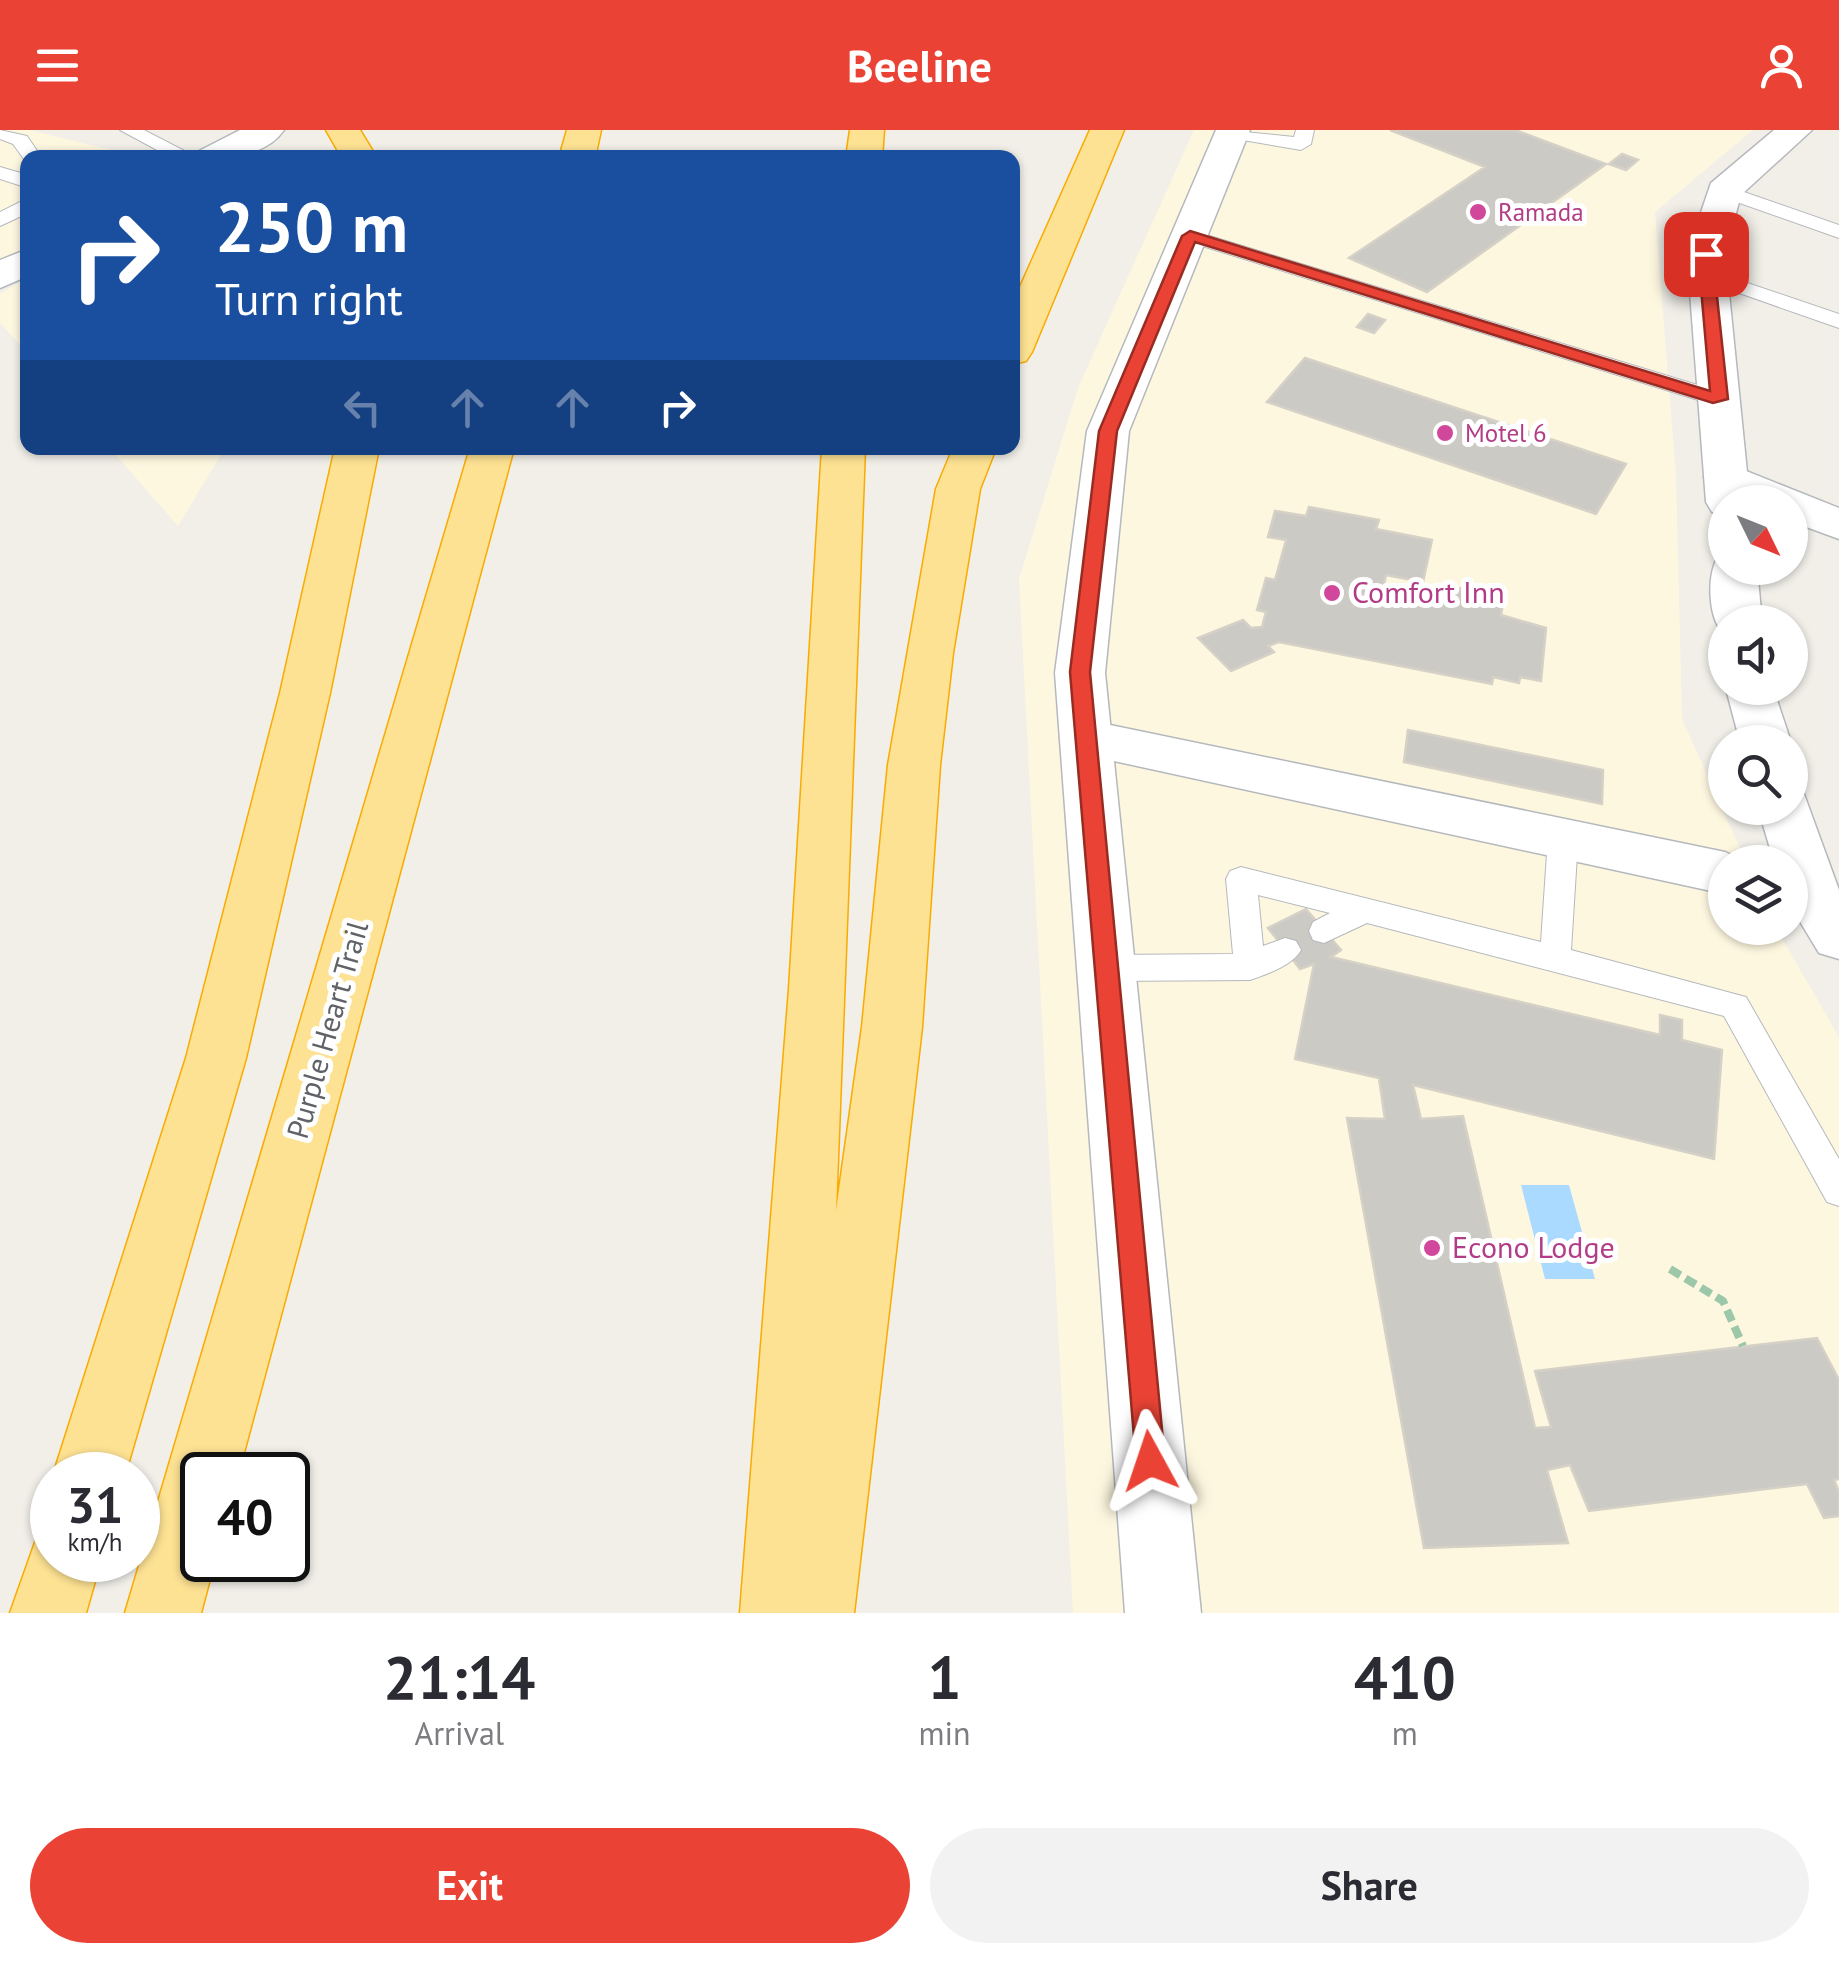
<!DOCTYPE html>
<html lang="en">
<head>
<meta charset="utf-8">
<style>
  body { margin:0; font-family:"PT Sans",sans-serif; background:#f2f2f3; color:#2b2b33; height:100vh; display:flex; flex-direction:column; font-size:38px; white-space:nowrap }
  * { box-sizing:border-box; margin:0 }
  p { font-size:32px; color:#7c7c81 }
  .icon { flex:none; width:55px; height:55px; fill:none; stroke:currentColor; stroke-width:2; stroke-linecap:round; stroke-linejoin:round }
  .map { position:relative; height:1483px; overflow:hidden }
  .details { display:flex; flex-direction:column; background:#fff; flex:1 }
  .details>* { flex:none }
  .banner { position:absolute; left:20px; top:20px; width:1000px; height:305px; border-radius:20px; box-shadow:0 2px 8px #0004; background:#1a4fa0; color:#fff; overflow:hidden }
  .needle { width:65px; rotate:133deg }
  .tools { position:absolute; left:1708px; top:355px; display:grid; gap:20px }
  .tools a { display:grid; place-items:center; width:100px; height:100px; border-radius:50%; background:#fff; box-shadow:0 2px 8px #0004; font-size:50px }
  .speed { position:absolute; left:30px; top:1322px; display:flex; gap:20px; font-size:50px; font-weight:700; text-align:center }
  .speed>* { display:grid; place-content:center; width:130px; height:130px; border-radius:50%; background:#fff; box-shadow:0 2px 8px #0004; line-height:1 }
  .speed small { font-size:25px; font-weight:400 }
  .speed .limit { border:5px solid #111; border-radius:15px; background:#fff; color:#111 }
  .pin { position:absolute; display:grid; place-items:center; width:85px; height:85px; color:#fff; margin:-42px; border-radius:20px; box-shadow:0 5px 15px #0006 }
  .me { position:absolute; width:110px; margin:-55px; rotate:355deg; stroke-linejoin:round; filter:drop-shadow(0 0 8px #0008) }
  .turn { display:flex; align-items:center; gap:35px; height:210px; padding:0 30px; font-size:45px }
  .turn .icon { width:130px; height:130px; stroke-width:2.5 }
  .turn b { display:block; font-size:70px; line-height:85px }
  .lanes { display:flex; align-items:center; height:95px; padding:0 30px; background:#0003; justify-content:center; gap:50px; direction:ltr }
  .lanes .off { opacity:.35 }
  .eta { display:flex; justify-content:space-evenly; align-items:center; height:170px; text-align:center }
  .eta b { font-size:60px; font-weight:600; line-height:70px }
  .button { display:flex; gap:20px; margin-top:auto; padding:20px 30px }
  .button a { flex:1; height:115px; border-radius:60px; background:#ea4335; color:#fff; font-size:40px; font-weight:600; line-height:115px; text-align:center }
  .button a+a { background:#f2f2f3; color:#2b2b33 }
  header { display:flex; justify-content:space-between; align-items:center; height:130px; padding:0 30px; background:#ea4335; color:#fff; font-size:45px; font-weight:600 }
  .map>svg:first-child { display:block }
  .commercial { fill:#fef7e0 }
  .water { fill:#aadaff }
  .building { fill:#cccac5; stroke:#d6d1c6; stroke-width:2.5 }
  .lines { fill:none; stroke-linecap:round; stroke-linejoin:round }
  .service-casing { stroke:#b5b8bc; stroke-width:2 }
  .minor-casing { stroke:#b5b8bc; stroke-width:3 }
  .tertiary-casing { stroke:#b5b8bc; stroke-width:3 }
  .motorway-casing { stroke:#f9ab00; stroke-width:3 }
  .path { stroke:#9cc7a9; stroke-width:8; stroke-dasharray:12 6; stroke-linecap:butt }
  .service { fill:#fff; fill-rule:evenodd }
  .minor { fill:#fff; fill-rule:evenodd }
  .tertiary { fill:#fff; fill-rule:evenodd }
  .motorway { fill:#fde293; fill-rule:evenodd }
  .route { fill:#ea4335; stroke:#982c22; stroke-width:2.5 }
  .hotel-dot { fill:#d1479c; stroke:#fff; stroke-width:4 }
  .labels { text-anchor:middle; stroke-width:10; stroke-linejoin:round; paint-order:stroke }
  .far-hotel-label { font-size:25px; fill:#b23c85; stroke:#fff; text-anchor:start }
  .hotel-label { font-size:30px; fill:#b23c85; stroke:#fff; text-anchor:start }
  .street-label { font-size:30px; fill:#5f6368; stroke:#fff }
</style>
</head>
<body>
<header><svg class="icon" aria-label="menu" viewBox="0 0 24 24"><path d="M4 6h16M4 12h16M4 18h16"/></svg>Beeline<svg class="icon" aria-label="person" viewBox="0 0 24 24"><circle cx="12" cy="8" r="4"/><path d="M4 21q1-7 8-7t8 7"/></svg></header>
<div class="map">
<svg width="1839" height="1483" viewBox="0 0 1839 1483">
  <rect width="100%" height="100%" fill="#f1efe8"/>
  <path class="commercial" d="M0,0H29L140,27L28,28L27,118L0,133Z
    M1194,0H1753L1655,82L1676,346L1682,589L1746,732H1725V798H1776L1839,907V1483H1073L1019,449L1078,258Z
    M27,148V222L0,193V164Z
    M110,318H225L178,396Z"/>
  <path class="water" d="M1521,1055H1569L1595,1149H1545Z"/>
  <path class="building" d="M1390,0H1515L1606,34L1427,162L1349,128L1485,37Z
    M1622,24L1638,30L1626,40L1609,34Z
    M1368,184L1385,190L1374,203L1357,197Z
    M1305,228L1626,334L1596,384L1267,272Z
    M1309,377L1379,390L1376,399L1432,410L1423,452L1386,445L1383,459L1452,472L1454,457L1504,467L1501,485L1546,498L1541,551L1520,547L1519,553L1493,547L1492,554L1279,512L1268,516L1274,522L1231,541L1198,508L1243,490L1251,498L1262,497L1266,482L1257,480L1266,448L1275,450L1286,410L1268,407L1275,381L1306,386Z
    M1408,600L1603,640L1602,674L1404,632Z
    M1306,779L1341,820L1331,827L1660,905V885L1682,890V910L1722,920L1714,1029L1413,955L1421,989L1463,986L1535,1298L1551,1297L1535,1241L1817,1208L1839,1250V1349L1834,1350L1839,1362V1386L1824,1388L1807,1354L1589,1381L1570,1335L1547,1340L1568,1413L1424,1418L1347,988L1385,989L1379,948L1295,929L1314,834L1300,839L1268,798Z"/>
  <g class="lines">
    <defs>
      <path id="service" d="M0,0L27,6L42,28H28L26,32L13,14L0,9Z
        M120,0H144L198,28H172Z
        M1225,0L1294,7L1296,0H1314L1311,14L1301,20L1225,7Z
        M0,37L28,45V58L0,49Z
        M1724,55L1839,95V108L1717,65V57Z
        M28,68V83L0,96V82Z
        M1190,100L1727,264L1730,269L1727,274H1711L1183,110V102Z
        M1709,140L1839,184V198L1702,150L1698,146L1702,142Z
        M1563,698L1573,701L1578,709L1571,820L1746,867L1839,1029V1076L1827,1072L1724,886L1367,793L1324,813L1313,810L1309,801L1313,792L1330,783L1258,765L1263,816L1285,808L1296,811L1301,820C1292,836 1267,844 1250,850L1109,851L1098,847L1093,838L1098,829L1109,825L1233,824L1226,749L1230,741L1241,737L1541,812L1548,709L1553,701Z"/>
      <path id="minor" d="M1726,333L1839,378V409L1790,391V372C1761,372 1722,374 1704,347L1710,337Z
        M1086,590L1725,722L1747,732H1725V764L1068,621L1060,608L1068,595Z"/>
      <path id="tertiary" d="M240,0H284C265,28 224,28 194,28L199,21Z
        M1216,0H1250L1129,301L1105,543L1201,1483H1125L1055,543L1087,301Z
        M1774,0H1812L1741,65L1725,123L1750,372H1725V385L1712,382L1706,372L1687,123L1711,53Z
        M28,119V146L0,158V130Z
        M1725,425V438H1757L1762,492H1725V505C1708,491 1706,445 1718,427Z
        M1725,555L1773,558L1791,612L1790,613L1740,612Z
        M1790,660L1804,664L1839,760V829L1819,823L1790,775V732H1774L1758,678H1790Z"/>
      <path id="motorway" d="M326,0H360L377,28H342Z
        M567,0H601L595,28H559Z
        M850,0H884L882,28H846Z
        M1090,0H1124L1032,222L1026,231L1012,234V175Z
        M335,318H379L330,563L246,928L125,1345H53L186,928L280,563Z
        M470,318H514L238,1345H202V1430H215L201,1483H125Z
        M822,318H865L836,1081L862,897L888,635L936,359L953,318H996L980,359L953,523L940,635L922,897L854,1483H740L789,859Z
        M52,1398V1430H101L86,1483H10L38,1404Z"/>
    </defs>
    <use href="#service" class="service-casing"/>
    <use href="#minor" class="minor-casing"/>
    <use href="#tertiary" class="tertiary-casing"/>
    <use href="#motorway" class="motorway-casing"/>
    <path class="path" d="M1670,1139L1723,1171L1743,1216"/>
    <use href="#service" class="service"/>
    <use href="#minor" class="minor"/>
    <use href="#tertiary" class="tertiary"/>
    <use href="#motorway" class="motorway"/>
  </g>
  <path class="route" d="M1190,101L1710,261L1698,124L1712,120L1728,269L1713,273L1195,112L1117,301L1090,542L1165,1331L1161,1342L1150,1346L1140,1342L1136,1331L1070,542L1099,301L1182,106Z"/>
  <g class="hotel-dot">
    <circle cx="1478" cy="82" r="10"/>
    <circle cx="1445" cy="303" r="10"/>
    <circle cx="1332" cy="463" r="10"/>
    <circle cx="1432" cy="1118" r="10"/>
  </g>
  <g class="labels">
    <g class="far-hotel-label">
      <text x="1498" y="91">Ramada</text>
      <text x="1465" y="312">Motel 6</text>
    </g>
    <g class="hotel-label">
      <text x="1352" y="473">Comfort Inn</text>
      <text x="1452" y="1128">Econo Lodge</text>
    </g>
    <g class="street-label">
      <text transform="translate(328 900) rotate(-74)" y="10">Purple Heart Trail</text>
    </g>
  </g>
</svg>
<div class="tools">
<a><svg class="needle" viewBox="-14 -14 28 28"><path d="M0-13l5 13h-10z" fill="#e53935"/><path d="M0 13l5-13h-10z" fill="#7c7c81"/></svg></a>
<a><svg class="icon" aria-label="sound" viewBox="0 0 24 24"><path d="M4 9h4l5-4v14l-5-4H4zM17 9q2 3 0 6"/></svg></a>
<a><svg class="icon" aria-label="search" viewBox="0 0 24 24"><circle cx="10" cy="10" r="6"/><path d="M15 15l6 6"/></svg></a>
<a><svg class="icon" aria-label="layers" viewBox="0 0 24 24"><path d="M12 4l9 5-9 5-9-5zM3 14l9 5 9-5"/></svg></a>
</div>
<div class="speed"><div>31<small>km/h</small></div><div class="limit">40</div></div>
<div class="pin" style="left:1706px;top:124px;background:#d93025"><svg class="icon" aria-label="arrive" viewBox="0 0 24 24"><path d="M6 21V4h12l-3 4 3 4H6"/></svg></div>
<svg class="me" style="left:1150px;top:1331px" viewBox="-20 -20 40 40"><path d="M0-17L14 15 0 8-14 15z" fill="#ea4335" stroke="#fff" stroke-width="4"/></svg>
<div class="banner">
<div class="turn"><svg class="icon" aria-label="right" viewBox="0 0 24 24"><path d="M7 20v-9h11M14 6l5 5-5 5"/></svg><div><b>250 m</b>Turn right</div></div>
<div class="lanes"><svg class="icon off" aria-label="left" viewBox="0 0 24 24"><path d="M17 20v-9H6M10 6l-5 5 5 5"/></svg><svg class="icon off" aria-label="ahead" viewBox="0 0 24 24"><path d="M12 20V5M6 11l6-6 6 6"/></svg><svg class="icon off" aria-label="ahead" viewBox="0 0 24 24"><path d="M12 20V5M6 11l6-6 6 6"/></svg><svg class="icon" aria-label="right" viewBox="0 0 24 24"><path d="M7 20v-9h11M14 6l5 5-5 5"/></svg></div>
</div>
</div>
<section class="details">
<div class="eta">
<div><b>21:14</b><p>Arrival</p></div>
<div><b>1</b><p>min</p></div>
<div><b>410</b><p>m</p></div>
</div>
<div class="button"><a>Exit</a><a>Share</a></div>
</section>
</body>
</html>
